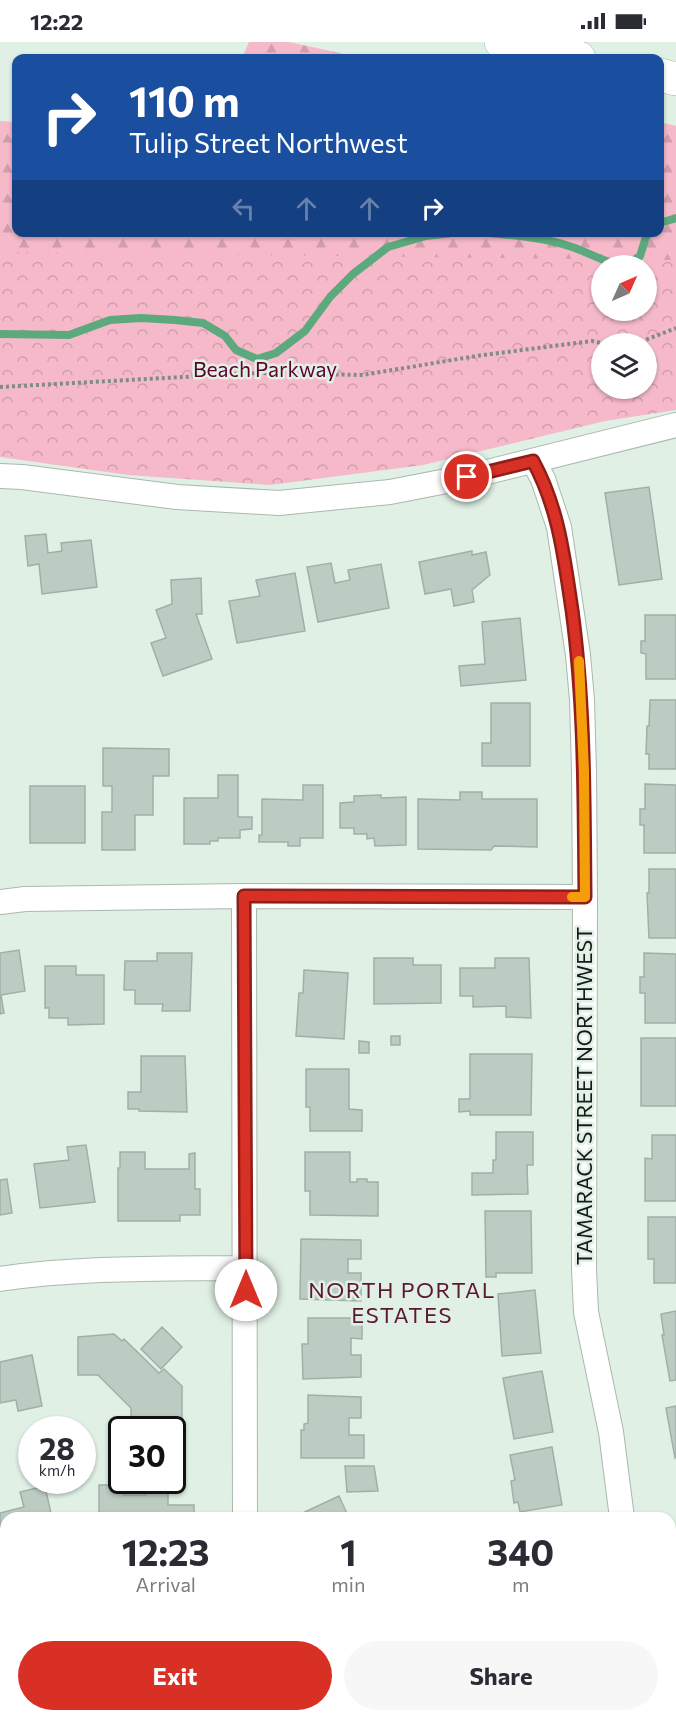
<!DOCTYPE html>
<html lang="en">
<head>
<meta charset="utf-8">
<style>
  body { margin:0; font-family:Commissioner,sans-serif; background:#f7f7f7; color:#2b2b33; height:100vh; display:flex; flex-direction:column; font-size:22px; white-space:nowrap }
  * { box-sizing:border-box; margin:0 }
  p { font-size:20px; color:#7c7c81 }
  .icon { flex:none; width:33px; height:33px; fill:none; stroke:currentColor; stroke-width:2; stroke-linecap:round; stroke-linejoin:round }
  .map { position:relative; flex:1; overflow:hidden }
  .details { position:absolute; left:0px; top:1470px; width:676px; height:210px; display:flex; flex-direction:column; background:#fff; border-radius:18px 18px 0 0; box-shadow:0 2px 4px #0004 }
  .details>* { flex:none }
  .top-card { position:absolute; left:12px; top:12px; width:652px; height:183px; border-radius:12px; box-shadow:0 2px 4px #0004; background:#1a4fa0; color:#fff; overflow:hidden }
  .needle { width:39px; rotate:45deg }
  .buttons { position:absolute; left:591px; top:213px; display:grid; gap:12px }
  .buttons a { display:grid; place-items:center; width:66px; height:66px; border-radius:50%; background:#fff; box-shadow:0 2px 4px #0004; font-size:30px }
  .speed { position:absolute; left:18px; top:1374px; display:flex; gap:12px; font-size:30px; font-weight:700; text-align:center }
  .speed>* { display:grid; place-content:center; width:78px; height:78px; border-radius:50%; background:#fff; box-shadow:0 2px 4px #0004; line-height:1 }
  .speed small { font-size:15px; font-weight:400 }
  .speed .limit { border:3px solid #111; border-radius:9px; background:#fff; color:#111 }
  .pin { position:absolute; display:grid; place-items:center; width:51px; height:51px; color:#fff; margin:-26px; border:3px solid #fff; border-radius:50%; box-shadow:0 2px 6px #0007 }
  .me { position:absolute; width:66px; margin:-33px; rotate:0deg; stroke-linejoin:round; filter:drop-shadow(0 0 4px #0008) }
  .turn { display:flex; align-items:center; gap:21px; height:126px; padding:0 18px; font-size:27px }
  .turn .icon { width:78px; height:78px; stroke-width:2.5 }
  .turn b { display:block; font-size:42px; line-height:51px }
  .lanes { display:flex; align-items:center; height:57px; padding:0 18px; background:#0003; justify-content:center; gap:30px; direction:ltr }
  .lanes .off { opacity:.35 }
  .eta { display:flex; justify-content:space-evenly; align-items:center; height:102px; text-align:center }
  .eta b { font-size:36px; font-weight:700; line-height:42px }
  .primary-button { display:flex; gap:12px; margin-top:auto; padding:12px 18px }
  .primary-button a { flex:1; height:69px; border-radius:36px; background:#d93025; color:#fff; font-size:24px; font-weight:700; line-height:69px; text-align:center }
  .primary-button a+a { background:#f7f7f7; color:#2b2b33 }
  .status { display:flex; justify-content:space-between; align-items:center; height:42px; padding:0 30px; background:#fff; direction:ltr }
  .status svg { height:16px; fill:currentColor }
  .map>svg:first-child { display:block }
  .forest { fill:url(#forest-firs); fill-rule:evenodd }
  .park { fill:url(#park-crowns); fill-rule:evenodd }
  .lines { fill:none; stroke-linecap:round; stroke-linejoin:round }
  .stream { stroke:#5da97e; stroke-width:8 }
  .building { fill:#bdccc2; stroke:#a1b0a6; stroke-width:1.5 }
  .street-casing { stroke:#aab9af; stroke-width:26 }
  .primary-casing { stroke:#aab9af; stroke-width:34 }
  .path { stroke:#818c85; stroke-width:4; stroke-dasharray:3 3; stroke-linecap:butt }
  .street { stroke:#fff; stroke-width:24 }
  .primary { stroke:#fff; stroke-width:33 }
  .route-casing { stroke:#8d1f18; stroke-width:15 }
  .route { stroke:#d93025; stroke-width:10 }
  .slow { stroke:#f59e0b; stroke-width:10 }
  .labels { text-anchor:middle; stroke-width:5; stroke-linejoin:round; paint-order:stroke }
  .park-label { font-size:21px; fill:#5f002d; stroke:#e0f0e5 }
  .street-label { font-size:21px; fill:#161b18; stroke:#e0f0e5 }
  .neighbourhood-label { font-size:22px; letter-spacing:1.5px; fill:#5b1832; stroke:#e0f0e5 }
</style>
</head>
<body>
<div class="status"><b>12:22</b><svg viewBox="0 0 49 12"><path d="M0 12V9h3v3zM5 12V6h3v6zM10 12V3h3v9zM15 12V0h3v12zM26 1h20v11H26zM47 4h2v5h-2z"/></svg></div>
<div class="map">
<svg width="676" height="1680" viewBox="0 0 676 1680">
  <defs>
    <pattern id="forest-firs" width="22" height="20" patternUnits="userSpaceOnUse" patternTransform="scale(1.5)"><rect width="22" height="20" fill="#f5b9ca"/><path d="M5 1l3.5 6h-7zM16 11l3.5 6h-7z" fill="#d19ead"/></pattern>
    <pattern id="park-crowns" width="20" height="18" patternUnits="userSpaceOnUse" patternTransform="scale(1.5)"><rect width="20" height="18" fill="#f5b9ca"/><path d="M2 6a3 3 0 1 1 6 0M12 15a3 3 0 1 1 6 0" fill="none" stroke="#d19ead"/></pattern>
  </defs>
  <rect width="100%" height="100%" fill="#e0f0e5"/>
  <path class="forest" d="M249,0H289L363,16H242Z
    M0,79L16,80V190H660V80L676,84V345L583,359L0,259ZM602,224H646V268H602ZM602,302H646V346H602Z"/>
  <path class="park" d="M0,210L676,218V368L605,379L423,423L270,443L128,433L0,415ZM602,224H646V268H602ZM602,302H646V346H602Z"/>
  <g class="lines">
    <path class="stream" d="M660,181L676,176
      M479,190C509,193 543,195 572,205C590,211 605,221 624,224
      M627,224L640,214L646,195L651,190
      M0,292L69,293L110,278L141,276L175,278L203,281L225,294L236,308L257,317L276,311L305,289L330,255L353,232L388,205L426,194L461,190"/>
  </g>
  <path class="building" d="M649,445L662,537L619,543L605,451Z
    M46,492L48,511L62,509L61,501L91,498L97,545L42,552L39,522L28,524L25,494Z
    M472,509V513L486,510L490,533L472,548L474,560L454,564L451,547L425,552L419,520Z
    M331,521L335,541L350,538L348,528L381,522L389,566L318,580L307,525Z
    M295,531L305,589L237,601L229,559L260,554L256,538Z
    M201,536L202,572H196L212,617L163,634L151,601L166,596L156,568L172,562L171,538Z
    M645,573H676V637H646V612L641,611V599H645Z
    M520,576L526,638L461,644L459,624L485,622L482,580Z
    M650,658H676V727H649V712H646L647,684H649Z
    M491,661H530V724H482V701H491Z
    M103,706L169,707V734H153V773H135V808H102V770H112V744H103Z
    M218,733H238V775H252V787L240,788V796H218V799H210V802H184V756H218Z
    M645,742L676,743V811H644V783H640V767H645Z
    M303,743H323V796H300V804H288V800H259V793H262V757L303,758Z
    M30,744H85V801H30Z
    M460,750H482V757H537V805L494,804L491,808L418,807V757L460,758Z
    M381,753V756L406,755V803L375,804L374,796L367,797V792H354V786H340V761L354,760V754Z
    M649,827H676V896H649L647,851H649Z
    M19,908L25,949L1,953L4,971L0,972V911Z
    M157,911H192L190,969H162L163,962H135V948H124L125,919H157Z
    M644,911L676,912V981H645V951H640V935H644Z
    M374,916H413V923H441V961L374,962Z
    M495,916H529L531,976L506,975V964L473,965V954H460V926H495Z
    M45,924H76V933H104V982L68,983V976H49V966H45Z
    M304,928L348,931L344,997L296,994L299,951H303Z
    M391,994H400V1003H391Z
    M641,996H676V1064H641Z
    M359,999L369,1000V1011H359Z
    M470,1012H532L531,1073H470V1069L459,1070V1057H470Z
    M141,1014H185L187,1070L139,1069V1067H128V1050H141Z
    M306,1027H349V1067L362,1068V1089H310V1065H306Z
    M496,1090H533V1123H527L528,1152L472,1153V1131H493V1118H496Z
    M652,1093H676V1159H645V1116L652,1117Z
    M86,1103L95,1160L40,1166L34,1122L69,1118L67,1105Z
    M120,1110H145V1127H189V1112L195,1111V1147H200V1173H180V1179H118V1126H120Z
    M305,1110H350V1140H357V1137H367V1140H378V1174L310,1173V1149H305Z
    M7,1137L12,1171L0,1173V1138Z
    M485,1169H531L532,1231H496V1235H486Z
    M648,1175H676V1241H654V1217H648Z
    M301,1197L361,1198V1217H348V1231H361V1259L300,1257Z
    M535,1248L541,1311L502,1314L498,1252Z
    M676,1269V1338L670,1339L662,1293H664L661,1272Z
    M308,1276H362V1297L351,1296V1313H361V1335L303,1337L302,1302H308Z
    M162,1285L182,1305L161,1327L141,1307Z
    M114,1292L122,1299L124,1297L159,1331L164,1327L182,1344V1386H131V1366L98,1333H78V1295Z
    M32,1313L42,1364L18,1369L16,1358L0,1361V1320Z
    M542,1329L553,1390L514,1397L503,1336Z
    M308,1353L361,1355V1376H349V1393H364V1416H301V1388H304V1382L308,1381Z
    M676,1364V1415L675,1416L666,1366Z
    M552,1405L562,1463L520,1470L518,1460L514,1461L511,1439L515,1438L510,1413Z
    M345,1424H374L378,1449L347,1450Z
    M146,1439H168V1463H194V1476H99V1443H124V1453H146Z
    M45,1444L52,1476H6V1517L1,1518L2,1523L0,1524V1471L24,1465L20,1450Z
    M339,1454L349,1476H292Z
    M0,1640L6,1656V1674H15L18,1680H0Z
    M263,1674L271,1676V1674H307L306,1680H263Z
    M466,1674H544V1680H466Z"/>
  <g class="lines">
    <defs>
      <path id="street" d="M533,419L543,437L559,485L578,613L582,658L584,729L585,855L584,1227L586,1270L611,1390L622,1476
        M0,434L22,435L177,455L279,461L390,450L467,435L676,383
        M244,854L245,1476
        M0,860L25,857L244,854L585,855
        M0,1237C81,1225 164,1227 246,1226
        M0,1592L6,1590
        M217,1680L218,1674
        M619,1680L620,1674"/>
      <path id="primary" d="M501,0L579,16
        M660,33L676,37"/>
    </defs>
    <use href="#street" class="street-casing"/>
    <use href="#primary" class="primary-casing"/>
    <path class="path" d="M635,302L676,286
      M0,345L257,331L363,333L476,314L592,299L606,302"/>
    <use href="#street" class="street"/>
    <use href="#primary" class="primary"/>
  </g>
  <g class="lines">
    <defs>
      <path id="route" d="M246,1248L244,854L585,855C584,759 585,664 572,568C564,515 559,467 533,419L467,435"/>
    </defs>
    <use href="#route" class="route-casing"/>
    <use href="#route" class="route"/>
    <path class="slow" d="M572,855H585L584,729L579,619"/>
  </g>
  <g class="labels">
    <g class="park-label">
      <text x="265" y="335">Beach Parkway</text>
    </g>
    <g class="street-label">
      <text transform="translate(585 1054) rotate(-90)" y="7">TAMARACK STREET NORTHWEST</text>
    </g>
    <g class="neighbourhood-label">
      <text x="402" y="1256">NORTH PORTAL<tspan x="402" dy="25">ESTATES</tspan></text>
    </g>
  </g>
</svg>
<div class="buttons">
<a><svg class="needle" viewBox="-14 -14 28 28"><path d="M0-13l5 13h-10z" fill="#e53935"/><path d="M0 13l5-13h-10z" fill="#7c7c81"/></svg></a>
<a><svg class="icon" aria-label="layers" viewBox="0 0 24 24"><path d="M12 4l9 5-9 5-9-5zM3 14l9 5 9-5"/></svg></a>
</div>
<div class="speed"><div>28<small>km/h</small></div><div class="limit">30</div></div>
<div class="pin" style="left:467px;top:435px;background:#d93025"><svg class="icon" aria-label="arrive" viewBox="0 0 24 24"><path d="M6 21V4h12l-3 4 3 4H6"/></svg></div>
<svg class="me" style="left:246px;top:1248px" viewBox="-20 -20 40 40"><circle r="19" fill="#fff"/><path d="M0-13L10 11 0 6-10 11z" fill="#d93025"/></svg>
<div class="top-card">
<div class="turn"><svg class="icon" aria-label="right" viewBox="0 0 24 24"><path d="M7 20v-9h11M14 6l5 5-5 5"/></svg><div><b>110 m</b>Tulip Street Northwest</div></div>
<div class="lanes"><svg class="icon off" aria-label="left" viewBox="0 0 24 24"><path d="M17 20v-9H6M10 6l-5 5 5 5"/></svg><svg class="icon off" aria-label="ahead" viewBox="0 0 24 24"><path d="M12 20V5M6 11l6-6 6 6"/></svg><svg class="icon off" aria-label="ahead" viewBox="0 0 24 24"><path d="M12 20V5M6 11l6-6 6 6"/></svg><svg class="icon" aria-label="right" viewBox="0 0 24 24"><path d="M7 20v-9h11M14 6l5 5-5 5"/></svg></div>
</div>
<section class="details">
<div class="eta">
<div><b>12:23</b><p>Arrival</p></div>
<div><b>1</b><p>min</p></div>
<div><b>340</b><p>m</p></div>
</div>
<div class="primary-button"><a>Exit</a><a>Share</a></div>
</section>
</div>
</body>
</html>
